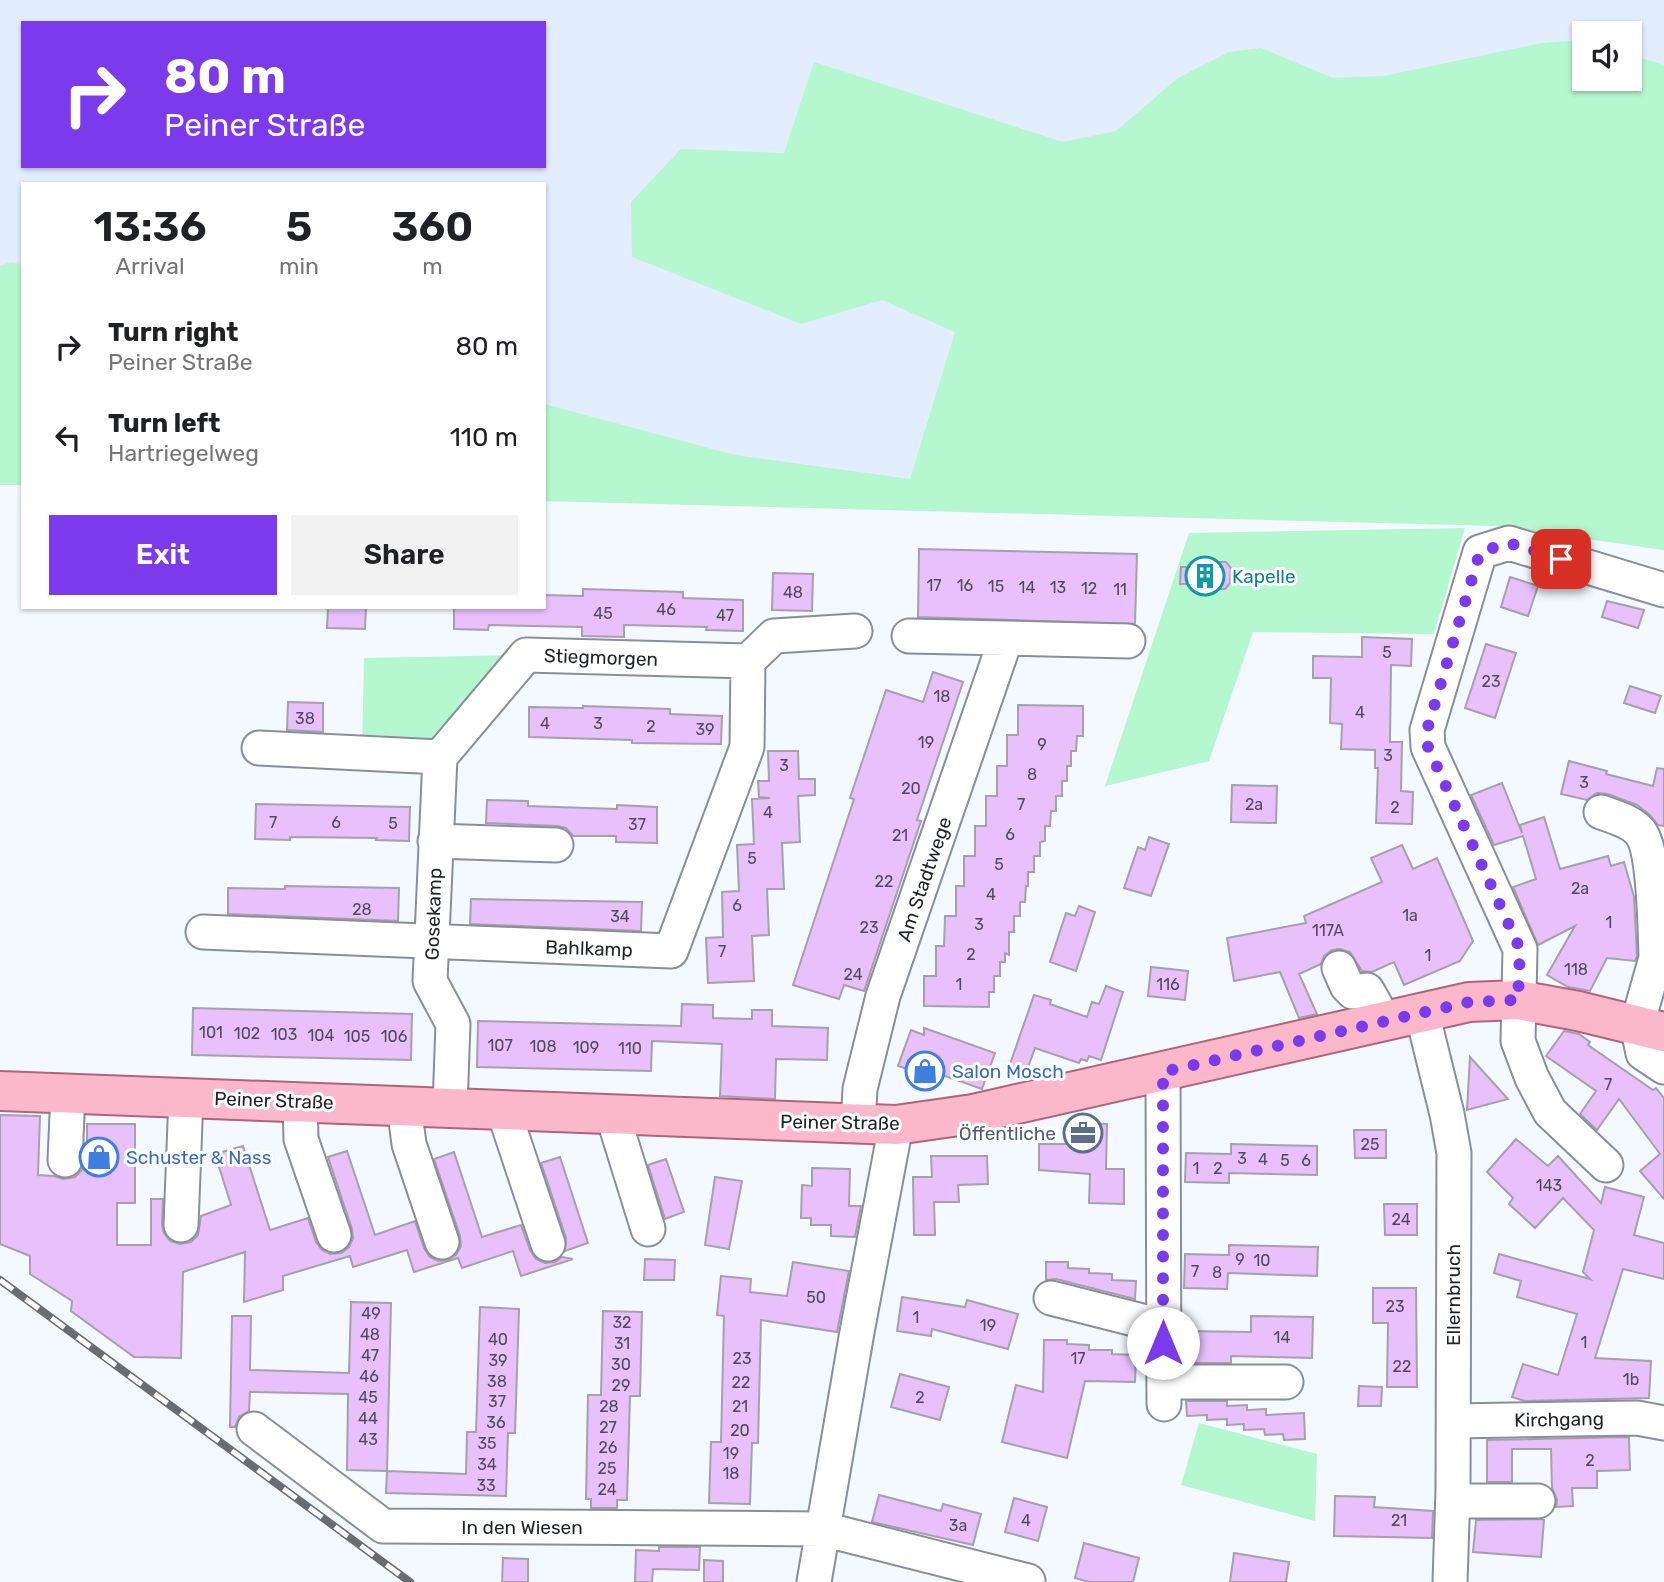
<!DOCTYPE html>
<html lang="en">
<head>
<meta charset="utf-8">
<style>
  body { margin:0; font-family:Rubik,sans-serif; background:#f2f2f2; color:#202124; height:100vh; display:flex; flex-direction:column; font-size:26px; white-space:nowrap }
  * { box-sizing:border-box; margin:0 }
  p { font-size:23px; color:#757577 }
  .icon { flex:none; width:38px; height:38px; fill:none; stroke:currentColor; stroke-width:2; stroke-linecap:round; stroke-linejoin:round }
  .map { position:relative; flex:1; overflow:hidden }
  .side { position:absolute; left:21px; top:182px; width:525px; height:427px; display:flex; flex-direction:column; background:#fff; border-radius:0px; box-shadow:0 2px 5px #0004 }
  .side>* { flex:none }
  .guide { position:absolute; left:21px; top:21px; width:525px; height:147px; border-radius:0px; box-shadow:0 2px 5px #0004; background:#7c3aed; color:#fff; overflow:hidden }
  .controls { position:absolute; left:1572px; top:21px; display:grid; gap:14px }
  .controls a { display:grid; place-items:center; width:70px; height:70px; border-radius:0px; background:#fff; box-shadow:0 2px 5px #0004; font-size:35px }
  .pin { position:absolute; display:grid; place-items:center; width:60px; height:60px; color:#fff; margin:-30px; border-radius:14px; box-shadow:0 4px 10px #0006 }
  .me { position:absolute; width:77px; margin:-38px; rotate:0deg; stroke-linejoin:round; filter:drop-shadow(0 0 5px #0008) }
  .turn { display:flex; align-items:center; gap:24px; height:147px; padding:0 28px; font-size:32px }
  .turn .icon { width:91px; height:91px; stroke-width:2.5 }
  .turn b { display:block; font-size:49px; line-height:60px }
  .eta { display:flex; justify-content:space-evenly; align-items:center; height:119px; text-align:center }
  .eta b { font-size:42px; font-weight:600; line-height:49px }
  .action { display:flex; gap:14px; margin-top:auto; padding:14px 28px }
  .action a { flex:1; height:80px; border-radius:0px; background:#7c3aed; color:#fff; font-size:28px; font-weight:600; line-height:80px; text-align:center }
  .action a+a { background:#f2f2f2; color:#202124 }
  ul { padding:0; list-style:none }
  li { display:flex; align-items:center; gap:21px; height:91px; padding:0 28px }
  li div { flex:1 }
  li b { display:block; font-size:26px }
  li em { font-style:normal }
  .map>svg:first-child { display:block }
  .built { fill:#e2edfe; fill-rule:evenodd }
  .green { fill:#b5f7cf }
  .building { fill:#e7c0fc; stroke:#a6a0aa; stroke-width:2 }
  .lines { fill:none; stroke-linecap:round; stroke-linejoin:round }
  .minor-casing { stroke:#898f99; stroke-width:37 }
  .major-casing { stroke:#ad657a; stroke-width:42 }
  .minor { stroke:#fff; stroke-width:33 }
  .major { stroke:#fcb8cb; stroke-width:38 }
  .rail-casing { stroke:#696c70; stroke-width:8 }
  .rail { stroke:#fff; stroke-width:5; stroke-dasharray:16; stroke-linecap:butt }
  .route { stroke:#7c3aed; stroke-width:12; stroke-dasharray:0 21.6 }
  .labels { text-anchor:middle; stroke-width:6; stroke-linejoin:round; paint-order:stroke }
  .number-label { font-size:16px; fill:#514a5b }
  .culture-label { font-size:19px; fill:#0d838f; stroke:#fff; text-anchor:start }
  .street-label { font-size:19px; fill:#1f2225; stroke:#fff }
  .shop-label { font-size:19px; fill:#366cbe; stroke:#fff; text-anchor:start }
  .service-label { font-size:19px; fill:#4e5e75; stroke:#fff; text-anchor:end }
</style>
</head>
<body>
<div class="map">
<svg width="1664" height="1582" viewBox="0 0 1664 1582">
  <rect width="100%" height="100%" fill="#f4f8ff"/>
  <path class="built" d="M0,0H1664V550L1499,526L544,501V184H23V485H0ZM23,23H544V166H23ZM1584,33H1629V79H1584Z"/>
  <path class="green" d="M1584,40V79H1629V54L1664,65V550L1499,526L544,501V404L735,455L910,479L955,332L882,300L801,324L632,257L631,202L681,149L784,153L814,62L1063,142L1116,131L1178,78L1229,52L1261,48L1333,78L1384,76L1542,43Z
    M11,262L23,265V485H0V266Z
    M1465,528L1434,634L1253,632L1209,761L1105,786L1189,533Z
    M526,655L440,757L362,753L364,658Z
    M1199,1423L1317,1454L1315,1521L1181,1485Z"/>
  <path class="building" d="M919,549L1137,554L1135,624L918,617Z
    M1216,562H1226L1231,568L1230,583L1225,589H1217L1210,584H1180L1181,567H1210Z
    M773,573L813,574L812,611L772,610Z
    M1510,577L1538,586L1528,616L1501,607Z
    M583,589L683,592V598L743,600V631L706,630L707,627L624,625V637L582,636V627L489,625L488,630L454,629V607H544V595L583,596Z
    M1607,601L1644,610L1638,628L1602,617Z
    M328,607H366L365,629L327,628Z
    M1362,637L1412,639L1411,666L1391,665L1390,742H1402L1401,791L1413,792L1412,824L1376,823L1378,768H1375V750L1341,749L1342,724L1330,723L1331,678H1313V656L1362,657Z
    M1486,644L1516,653L1495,718L1465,708Z
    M933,672L963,682L917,820L921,821L864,991L844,985L839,999L793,985L854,799L850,798L886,690L923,702Z
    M1630,686L1661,696L1655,713L1624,703Z
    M288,702L323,703V732L287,730Z
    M1018,705L1083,706V736H1077L1076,751H1071V766H1067V781H1062V796H1056V811H1051L1050,826H1045V841L1040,842V856H1034V872H1028V886H1026L1025,902H1020V916H1014V932H1009V955L1005,953V962H1000V976H994V992H989V1007L924,1006V976H936V946H944L945,916H956V886H964V856H975V826H986V796H997V766H1007V735H1018Z
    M583,706L670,709V714L722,716L721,744L632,743V740L529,737V707L583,708Z
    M768,751H798L799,779H815V795L798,796L800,842L782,843L784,889H767L769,935L752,936L754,981L708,983L706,938L723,937L722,892L739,891L737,845L754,844L752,799L770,798L759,797L758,781H769Z
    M1569,761L1607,771L1606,774L1653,786L1657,768L1664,769V826L1658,825L1650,815L1637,805L1608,794L1597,793L1587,800L1561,794Z
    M1502,783L1522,833L1520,825L1544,817L1560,869L1608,856L1611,866L1624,862L1634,897L1637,956L1635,961L1607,958L1590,991L1568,987L1547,975L1575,926L1538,945L1513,887L1536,879L1523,836L1494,845L1471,795Z
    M1232,785L1277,786L1276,823L1231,822Z
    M487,800L528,801V806L617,809V805L657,807V843L616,842V836H573L566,828L557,826L486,823Z
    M256,804L410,807L409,841L376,840L377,838L290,837V840L255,839Z
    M1149,837L1169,844L1151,896L1124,888L1138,847L1145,850Z
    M1402,845L1413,869L1437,858L1473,941L1460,961L1404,985L1394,962L1372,972L1362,971L1350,952L1340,949L1332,950L1324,956L1321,964L1299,974L1317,1014L1299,1018L1280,972L1234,981L1227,938L1306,923L1304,916L1382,882L1371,858Z
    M285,886L399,888L398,921L228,914V888L285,889Z
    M471,899L642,902L641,931L470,924Z
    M1079,906L1095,912L1076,971L1050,962L1066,913L1075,916Z
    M1151,967L1188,971L1185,1000L1148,996Z
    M1106,986L1123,992L1101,1060L1089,1056L1087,1061L1081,1059L1079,1063L1035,1048L1026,1073L1009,1067L1034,995L1051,1000L1050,1004L1087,1017L1092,1002L1099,1004Z
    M682,1004L713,1005V1018L752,1019V1010H772V1026L828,1028L827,1060L776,1059L775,1099L720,1096L722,1044L652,1041L651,1071L477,1067L478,1021L681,1026Z
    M193,1008L412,1014L411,1060L192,1055Z
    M924,1028L995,1053L982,1089L931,1071L930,1077L898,1066L911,1030L924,1035Z
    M1564,1031L1579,1034L1590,1042L1588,1045L1653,1090L1656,1088L1664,1098V1199L1640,1171L1660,1154L1619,1099L1597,1130L1580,1114L1596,1091L1546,1056Z
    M1470,1057L1508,1099L1467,1110Z
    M0,1115L40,1116L38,1175L54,1176L63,1179L75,1177L82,1170L85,1151L87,1150V1124H135V1203H117V1245H151V1199H163L162,1225L164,1233L170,1241L180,1244L191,1242L198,1235L201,1216L231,1205L215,1154L243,1146L270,1230L308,1218L316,1242L322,1250L330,1254L341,1253L349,1247L353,1238L352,1229L328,1157L347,1151L375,1235L415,1221L424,1248L430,1257L438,1261L447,1260L456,1255L461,1246L460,1236L434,1159L454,1152L482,1237L521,1225L530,1250L536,1259L545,1263L555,1262L562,1257L573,1259L521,1276L513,1251L462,1268L458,1258L414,1272L407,1250L353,1267L350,1256L283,1276V1290L244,1302L245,1252L183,1272L181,1358L134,1357L71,1311L72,1301L30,1274V1256L0,1244Z
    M1071,1123L1107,1124L1106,1169H1124V1204L1089,1203L1090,1174L1039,1170V1144H1071Z
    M1354,1130H1386V1158H1355Z
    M1516,1139L1548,1166L1558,1156L1601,1203L1605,1187L1644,1197L1634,1235L1664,1243V1279L1623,1269L1595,1358L1651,1361L1649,1398L1525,1401L1512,1397L1523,1364L1558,1375L1577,1314L1517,1297L1521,1281L1494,1273L1499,1254L1590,1279L1583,1272L1594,1230L1563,1198L1535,1228L1509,1204L1513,1198L1487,1172Z
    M1231,1144L1317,1146V1175L1229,1173V1183L1185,1182L1186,1153L1231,1154Z
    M931,1156H987L988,1184L958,1185L959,1202H934L935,1235H914L913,1177H932Z
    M560,1157L588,1243L565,1251L566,1238L541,1163Z
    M666,1159L684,1212L665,1219L648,1165Z
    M812,1168L850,1169L849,1206H861L855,1237L831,1236V1225H811V1218H801L802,1185L812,1186Z
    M715,1177L742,1181L729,1249L705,1245Z
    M1384,1204H1417V1235H1385Z
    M1229,1245L1318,1247L1317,1276L1228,1273L1227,1289L1184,1288L1185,1254L1229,1255Z
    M645,1259L675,1260L674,1280H644Z
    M793,1262L849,1271L837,1332L761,1320L758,1443H752L750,1504L709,1503L711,1442H721L724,1316L717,1315L721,1276L751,1279L750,1292L787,1296Z
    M1046,1262H1068V1268L1089,1269V1273L1112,1274V1280L1136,1281L1135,1299L1056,1279L1046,1280Z
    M1373,1288H1416L1417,1387H1387L1388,1323H1373Z
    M902,1297L965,1307L967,1300L1018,1314L1008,1349L932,1329L931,1336L897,1331Z
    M351,1302L391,1303L387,1471L347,1470L348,1394L250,1392L249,1411L239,1417L235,1427H230L232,1316H251L250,1370L349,1373Z
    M480,1307L519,1309L515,1433H508L506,1496L386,1493L387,1471L466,1474L467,1432H476Z
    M603,1311L642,1312L640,1396H630L627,1500H617V1508H591V1499H586L588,1395H601Z
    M1251,1316L1313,1317L1312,1358L1231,1356V1363H1183V1331L1251,1332Z
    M1044,1340H1067V1344L1089,1345V1350H1112V1354L1136,1355L1135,1382L1085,1381L1067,1458L1002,1442L1016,1385L1043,1392Z
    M900,1374L949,1387L940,1420L891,1407Z
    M1359,1386L1382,1387L1381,1406H1358Z
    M1186,1401H1227V1406L1247,1405V1410L1266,1409V1415L1304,1413L1305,1439L1284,1440L1283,1434L1265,1435L1264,1429L1244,1430V1424L1227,1425V1419L1207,1420V1415L1187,1416Z
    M1629,1437L1630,1470L1597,1471V1488H1572L1573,1506L1556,1507L1557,1500L1552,1488L1551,1449H1512V1482H1487V1440Z
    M879,1495L941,1511L943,1504L981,1514L973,1545L872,1522Z
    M1335,1496L1375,1497L1374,1507L1433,1511L1432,1538L1334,1536Z
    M1014,1498L1047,1507L1038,1541L1005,1532Z
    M1542,1519L1544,1520L1541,1557L1473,1552L1476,1520Z
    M1084,1543L1139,1558L1133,1582H1089L1075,1578Z
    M659,1547H700L699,1570L653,1569L652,1582H635L636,1550L659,1551Z
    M1234,1553L1289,1562L1286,1582H1230Z
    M503,1558L528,1559V1582H502Z
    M704,1560L723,1561V1582H704Z"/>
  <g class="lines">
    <defs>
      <path id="minor" d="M909,636L1006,638
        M259,748L440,757L526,655L748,661L774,636L855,631
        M440,757L430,981L453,1024L450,1107
        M1601,812C1614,817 1631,821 1640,832C1655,850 1655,932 1656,958
        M435,841L556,845
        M203,932L671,951L747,747L748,661
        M1664,958H1656L1637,1025L1643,1053L1664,1067
        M1339,968L1347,986L1353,992L1367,990L1385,1022
        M1422,1013L1447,1114L1454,1153L1453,1490L1450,1582
        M1163,1072L1164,1404
        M300,1101L301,1139L334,1235
        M404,1105L409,1144L442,1242
        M503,1109L548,1244
        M612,1113L648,1229
        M858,1125L860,1089L883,996L1006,638L1128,641
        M65,1160L68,1093
        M1606,1165L1550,1112L1532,1078L1518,1041L1520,949L1428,747L1427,730L1480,552L1509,543L1664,590
        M181,1225L186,1097
        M1051,1298L1150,1323L1163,1324
        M1164,1382H1286
        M1454,1421L1637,1418L1664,1423
        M254,1429L383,1526L823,1529L1028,1581
        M1453,1501H1538
        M814,1582L857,1332L896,1125"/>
      <path id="major" d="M0,1091L896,1125L973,1114L1469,1002L1518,1000L1578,1011L1664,1032"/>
    </defs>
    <use href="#minor" class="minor-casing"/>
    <use href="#major" class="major-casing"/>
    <use href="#minor" class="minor"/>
    <use href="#major" class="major"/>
    <defs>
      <path id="rail" d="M0,1280L410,1582"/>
    </defs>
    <use href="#rail" class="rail-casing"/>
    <use href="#rail" class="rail"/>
  </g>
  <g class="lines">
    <path class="route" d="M1163,1343V1072L1469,1002L1518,1000L1520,949L1428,747L1427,730L1480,552L1509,543L1561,559"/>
  </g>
  <defs>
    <symbol id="building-ring" viewBox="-11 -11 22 22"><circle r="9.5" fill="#fff" stroke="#0f9aa8" stroke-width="1.5"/><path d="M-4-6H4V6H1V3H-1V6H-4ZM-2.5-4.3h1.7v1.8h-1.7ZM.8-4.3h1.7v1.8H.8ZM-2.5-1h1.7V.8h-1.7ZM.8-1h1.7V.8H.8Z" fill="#0f9aa8"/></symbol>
    <symbol id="shop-ring" viewBox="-11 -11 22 22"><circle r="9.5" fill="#fff" stroke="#3f7fe0" stroke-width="1.5"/><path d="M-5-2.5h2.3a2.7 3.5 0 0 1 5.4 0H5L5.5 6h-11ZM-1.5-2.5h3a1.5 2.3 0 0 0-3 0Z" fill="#3f7fe0"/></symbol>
    <symbol id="office-ring" viewBox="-11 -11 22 22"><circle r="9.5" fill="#fff" stroke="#5c6f8a" stroke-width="1.5"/><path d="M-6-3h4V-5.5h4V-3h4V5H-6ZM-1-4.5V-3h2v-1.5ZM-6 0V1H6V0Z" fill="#5c6f8a"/></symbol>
  </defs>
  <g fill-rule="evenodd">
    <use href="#building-ring" x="1183" y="554" width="44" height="44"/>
    <use href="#shop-ring" x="903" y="1049" width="44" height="44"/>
    <use href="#office-ring" x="1061" y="1111" width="44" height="44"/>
    <use href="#shop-ring" x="77" y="1135" width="44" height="44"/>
  </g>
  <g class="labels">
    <g class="number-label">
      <text x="934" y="591">17</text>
      <text x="965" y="591">16</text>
      <text x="996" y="592">15</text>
      <text x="1027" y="593">14</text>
      <text x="1058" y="593">13</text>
      <text x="1089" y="594">12</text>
      <text x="1120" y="595">11</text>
      <text x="793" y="598">48</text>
      <text x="666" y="615">46</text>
      <text x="603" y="619">45</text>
      <text x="725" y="621">47</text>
      <text x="1387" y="658">5</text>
      <text x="1491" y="687">23</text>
      <text x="942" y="702">18</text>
      <text x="1360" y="718">4</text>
      <text x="305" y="724">38</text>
      <text x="545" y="729">4</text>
      <text x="598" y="729">3</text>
      <text x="651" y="732">2</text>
      <text x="705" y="735">39</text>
      <text x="926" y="748">19</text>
      <text x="1042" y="750">9</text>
      <text x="1388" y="761">3</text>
      <text x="784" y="771">3</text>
      <text x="1032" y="780">8</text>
      <text x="1584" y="788">3</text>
      <text x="911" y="794">20</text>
      <text x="1021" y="810">7</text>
      <text x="1254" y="810">2a</text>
      <text x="1395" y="813">2</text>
      <text x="768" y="818">4</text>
      <text x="273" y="828">7</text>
      <text x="336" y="828">6</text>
      <text x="393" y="829">5</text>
      <text x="637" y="830">37</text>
      <text x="1010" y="840">6</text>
      <text x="900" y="841">21</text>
      <text x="752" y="864">5</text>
      <text x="999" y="870">5</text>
      <text x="884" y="887">22</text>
      <text x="1580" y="894">2a</text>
      <text x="991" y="900">4</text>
      <text x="737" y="911">6</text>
      <text x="362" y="915">28</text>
      <text x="1410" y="921">1a</text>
      <text x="620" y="922">34</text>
      <text x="1609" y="928">1</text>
      <text x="979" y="930">3</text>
      <text x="869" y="933">23</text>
      <text x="1328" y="936">117A</text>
      <text x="722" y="957">7</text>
      <text x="971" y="960">2</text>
      <text x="1428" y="961">1</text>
      <text x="1576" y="975">118</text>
      <text x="853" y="980">24</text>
      <text x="959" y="990">1</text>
      <text x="1168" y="990">116</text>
      <text x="211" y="1038">101</text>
      <text x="247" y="1039">102</text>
      <text x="284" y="1040">103</text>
      <text x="321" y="1041">104</text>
      <text x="357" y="1042">105</text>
      <text x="394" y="1042">106</text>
      <text x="500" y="1051">107</text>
      <text x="543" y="1052">108</text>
      <text x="586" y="1053">109</text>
      <text x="630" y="1054">110</text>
      <text x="1608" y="1090">7</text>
      <text x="1370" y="1150">25</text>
      <text x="1242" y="1164">3</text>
      <text x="1263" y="1165">4</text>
      <text x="1285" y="1166">5</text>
      <text x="1306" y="1166">6</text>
      <text x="1196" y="1174">1</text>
      <text x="1218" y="1174">2</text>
      <text x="1549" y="1191">143</text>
      <text x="1401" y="1225">24</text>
      <text x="1240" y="1265">9</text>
      <text x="1262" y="1266">10</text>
      <text x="1195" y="1277">7</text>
      <text x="1217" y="1278">8</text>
      <text x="816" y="1303">50</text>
      <text x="1395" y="1312">23</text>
      <text x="371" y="1319">49</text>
      <text x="916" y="1323">1</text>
      <text x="622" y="1328">32</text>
      <text x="988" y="1331">19</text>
      <text x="370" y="1340">48</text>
      <text x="1282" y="1343">14</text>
      <text x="498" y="1345">40</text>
      <text x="1584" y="1348">1</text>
      <text x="622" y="1349">31</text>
      <text x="370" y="1361">47</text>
      <text x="742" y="1364">23</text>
      <text x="1078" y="1364">17</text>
      <text x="498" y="1366">39</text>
      <text x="621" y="1370">30</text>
      <text x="1402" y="1372">22</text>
      <text x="369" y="1382">46</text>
      <text x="1631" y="1385">1b</text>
      <text x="497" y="1387">38</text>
      <text x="741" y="1388">22</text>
      <text x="621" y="1391">29</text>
      <text x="368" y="1403">45</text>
      <text x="920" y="1403">2</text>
      <text x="497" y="1407">37</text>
      <text x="609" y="1412">28</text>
      <text x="740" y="1412">21</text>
      <text x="368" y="1424">44</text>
      <text x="496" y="1428">36</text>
      <text x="608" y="1433">27</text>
      <text x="740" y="1436">20</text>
      <text x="368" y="1445">43</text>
      <text x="487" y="1449">35</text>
      <text x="608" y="1453">26</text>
      <text x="731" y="1459">19</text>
      <text x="1590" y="1466">2</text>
      <text x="487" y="1470">34</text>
      <text x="607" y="1474">25</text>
      <text x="731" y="1479">18</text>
      <text x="486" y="1491">33</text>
      <text x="607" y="1495">24</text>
      <text x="1026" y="1526">4</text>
      <text x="1399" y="1526">21</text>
      <text x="958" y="1531">3a</text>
    </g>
    <g class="culture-label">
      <text x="1232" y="583">Kapelle</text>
    </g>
    <g class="street-label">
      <text transform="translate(601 657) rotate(2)" y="7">Stiegmorgen</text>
      <text transform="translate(924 879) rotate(-71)" y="7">Am Stadtwege</text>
      <text transform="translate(433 914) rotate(-88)" y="7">Gosekamp</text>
      <text transform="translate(589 948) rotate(2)" y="7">Bahlkamp</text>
      <text transform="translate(274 1100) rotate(2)" y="7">Peiner Straße</text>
      <text transform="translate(840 1122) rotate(1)" y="7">Peiner Straße</text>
      <text transform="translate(1453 1295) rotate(-90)" y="7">Ellernbruch</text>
      <text transform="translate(1559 1419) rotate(-1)" y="7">Kirchgang</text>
      <text x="522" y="1534">In den Wiesen</text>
    </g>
    <g class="shop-label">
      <text x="952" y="1078">Salon Mosch</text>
      <text x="126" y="1164">Schuster &amp; Nass</text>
    </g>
    <g class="service-label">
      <text x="1056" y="1140">Öffentliche</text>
    </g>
  </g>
</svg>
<div class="controls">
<a><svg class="icon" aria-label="sound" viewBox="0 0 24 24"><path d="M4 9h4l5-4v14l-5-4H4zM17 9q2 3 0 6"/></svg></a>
</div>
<div class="pin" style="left:1561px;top:559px;background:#d93025"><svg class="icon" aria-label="arrive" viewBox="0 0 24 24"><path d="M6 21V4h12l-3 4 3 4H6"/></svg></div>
<svg class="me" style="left:1163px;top:1343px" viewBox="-20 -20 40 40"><circle r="19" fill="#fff"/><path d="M0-13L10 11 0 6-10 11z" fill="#7c3aed"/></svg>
<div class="guide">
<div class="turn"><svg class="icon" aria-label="right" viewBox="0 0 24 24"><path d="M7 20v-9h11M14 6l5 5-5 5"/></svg><div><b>80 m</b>Peiner Straße</div></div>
</div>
<section class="side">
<div class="eta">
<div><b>13:36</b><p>Arrival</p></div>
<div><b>5</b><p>min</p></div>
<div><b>360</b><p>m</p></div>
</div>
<ul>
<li><svg class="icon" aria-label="right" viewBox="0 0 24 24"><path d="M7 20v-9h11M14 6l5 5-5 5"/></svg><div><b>Turn right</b><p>Peiner Straße</p></div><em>80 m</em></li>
<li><svg class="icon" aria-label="left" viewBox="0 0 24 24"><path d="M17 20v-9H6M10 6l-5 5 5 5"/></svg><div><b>Turn left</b><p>Hartriegelweg</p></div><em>110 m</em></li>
</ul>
<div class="action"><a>Exit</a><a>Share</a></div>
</section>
</div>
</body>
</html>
